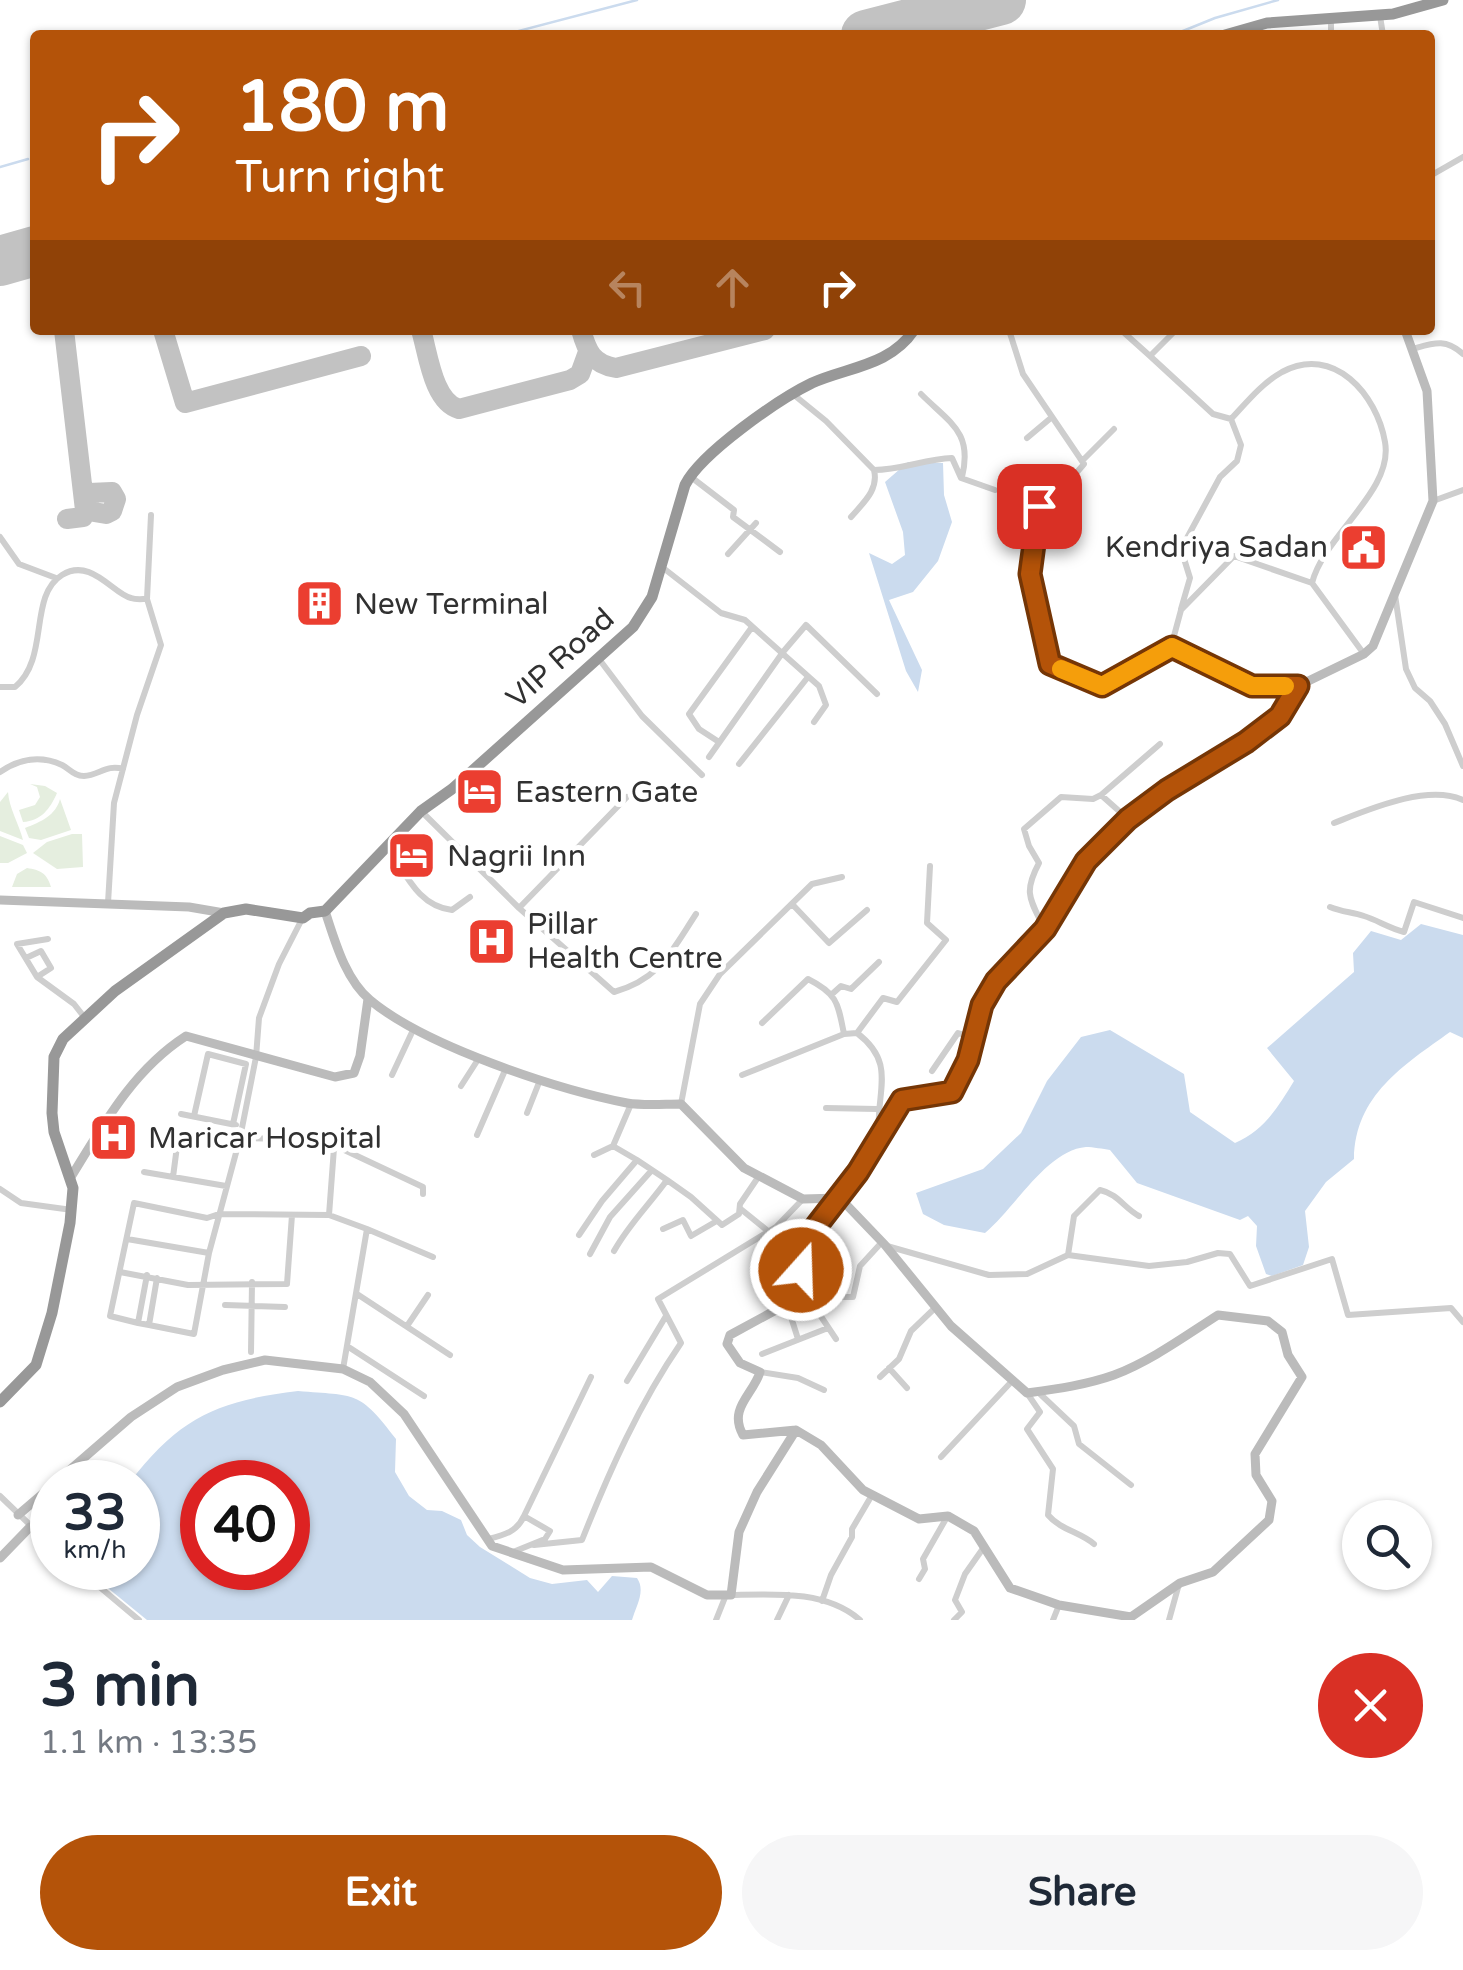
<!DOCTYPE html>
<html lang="en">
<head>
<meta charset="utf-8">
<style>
  body { margin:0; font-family:"Varela Round",sans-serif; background:#f6f6f7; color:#1f2937; height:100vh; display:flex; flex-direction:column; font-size:38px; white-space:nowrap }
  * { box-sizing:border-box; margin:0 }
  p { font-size:32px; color:#747a83 }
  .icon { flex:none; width:55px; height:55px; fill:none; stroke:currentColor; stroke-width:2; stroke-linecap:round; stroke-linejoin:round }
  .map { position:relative; height:1620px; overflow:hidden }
  .side { display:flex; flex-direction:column; background:#fff; flex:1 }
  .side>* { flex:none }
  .hud { position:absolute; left:30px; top:30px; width:1405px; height:305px; border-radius:10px; box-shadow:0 2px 8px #0004; background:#b45309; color:#fff; overflow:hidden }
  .fabs { position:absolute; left:1342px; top:1500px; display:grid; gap:20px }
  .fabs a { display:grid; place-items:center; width:90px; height:90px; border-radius:50%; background:#fff; box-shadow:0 2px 8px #0004; font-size:50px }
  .speed { position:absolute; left:30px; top:1460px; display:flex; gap:20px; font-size:50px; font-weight:700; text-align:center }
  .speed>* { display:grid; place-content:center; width:130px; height:130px; border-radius:50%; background:#fff; box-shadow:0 2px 8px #0004; line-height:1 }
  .speed small { font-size:25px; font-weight:400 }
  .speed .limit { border:15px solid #d22; background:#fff; color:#111 }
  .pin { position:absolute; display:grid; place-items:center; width:85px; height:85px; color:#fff; margin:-42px; border-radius:20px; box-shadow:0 5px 15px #0006 }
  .me { position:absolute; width:110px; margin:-55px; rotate:20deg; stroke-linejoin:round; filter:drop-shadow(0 0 8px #0008) }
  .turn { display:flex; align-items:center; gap:35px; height:210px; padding:0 40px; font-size:45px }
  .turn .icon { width:130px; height:130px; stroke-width:2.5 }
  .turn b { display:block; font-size:70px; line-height:85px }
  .lanes { display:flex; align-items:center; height:95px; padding:0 40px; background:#0003; justify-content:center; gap:50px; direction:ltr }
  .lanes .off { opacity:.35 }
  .round { display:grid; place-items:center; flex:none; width:105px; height:105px; border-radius:52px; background:#f6f6f7 }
  .overview { display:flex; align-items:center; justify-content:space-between; height:170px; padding:0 40px }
  h1 { font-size:60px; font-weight:800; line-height:75px }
  .button { display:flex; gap:20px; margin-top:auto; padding:20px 40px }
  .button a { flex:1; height:115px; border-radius:60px; background:#b45309; color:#fff; font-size:40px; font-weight:800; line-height:115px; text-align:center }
  .button a+a { background:#f6f6f7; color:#1f2937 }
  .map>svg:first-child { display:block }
  .green { fill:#e5eedf }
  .water { fill:#cbdbee; fill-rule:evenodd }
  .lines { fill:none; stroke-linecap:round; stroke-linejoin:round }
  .stream { stroke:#cbdbee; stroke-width:2.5 }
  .taxiway { stroke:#c2c2c2; stroke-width:20 }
  .runway { stroke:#c2c2c2; stroke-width:50 }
  .street { stroke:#cecece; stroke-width:6 }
  .secondary { stroke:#bbb; stroke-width:9 }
  .highway { stroke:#989898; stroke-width:11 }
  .route-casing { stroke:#753606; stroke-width:25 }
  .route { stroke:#b45309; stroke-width:18 }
  .slow { stroke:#f59e0b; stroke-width:18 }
  .labels { text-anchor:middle; stroke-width:10; stroke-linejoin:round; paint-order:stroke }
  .poi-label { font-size:30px; fill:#313131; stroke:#fff; text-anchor:start }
  .street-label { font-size:30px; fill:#313131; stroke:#fff }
</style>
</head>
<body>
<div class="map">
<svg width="1463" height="1620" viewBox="0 0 1463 1620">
  <rect width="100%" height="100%" fill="#fff"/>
  <path class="green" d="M30,784L45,786L57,793C50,809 41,821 23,822L19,810L35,805L40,797L37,787Z
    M8,792C9,808 19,824 23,840L0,831V802Z
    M60,799L71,830L41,840L29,838L25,828C41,822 56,815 60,799Z
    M72,834H82L83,867L57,869L33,853L47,842Z
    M0,836L23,845L27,853L8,863H0Z
    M27,868C40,870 47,873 51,887H12L17,874Z"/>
  <path class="water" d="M908,462L943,463L944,495L952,522L938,561L913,592L889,600L922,670L918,692L906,671L869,553L892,564L905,555L903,532L885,482Z
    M1421,924L1463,935V1038L1450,1032C1404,1065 1355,1095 1354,1159L1326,1182L1305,1211L1309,1247L1303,1265L1272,1276L1266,1274L1256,1246L1257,1226L1248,1216L1240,1220L1137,1183L1110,1150C1103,1149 1093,1147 1086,1147C1047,1150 1015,1208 985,1233L944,1225L923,1214L916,1193L983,1169L1021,1133L1047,1081L1081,1037L1110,1030L1184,1074L1190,1112L1235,1143C1264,1131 1278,1107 1294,1081L1267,1048L1354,972L1353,953L1371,931L1401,940Z
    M298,1391C356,1396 359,1390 396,1439L395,1472L409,1496L427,1510L442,1511L461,1520L467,1535L480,1547L530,1578L552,1584L587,1580L598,1592L612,1576L637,1578C646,1591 636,1606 632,1620H147L87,1571L85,1568H138V1482H130C180,1417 217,1401 298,1391ZM202,1482H288V1568H202Z"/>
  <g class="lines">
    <path class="stream" d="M507,34L637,0
      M1173,35L1215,18L1278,0
      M0,167L28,159"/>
    <path class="taxiway" d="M64,330L85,510L83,517L67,519
      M163,330L185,403L361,356
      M421,330C428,353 433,402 459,409L570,380L580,374L588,352
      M581,330C587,351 592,364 616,368L765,330
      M83,489L89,493L112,492L116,499L112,511L106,514L94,512L85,503"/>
    <path class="runway" d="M866,35L1001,0
      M0,261L35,251"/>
    <path class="street" d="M1380,16L1383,35
      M1331,19V35
      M1430,176L1463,157
      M1430,212V224
      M1009,330L1023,374L1084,464L1072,478L1062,475L1047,488L1039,505L1031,574L1051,664L1102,686L1171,647L1181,610L1234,556L1312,583
      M1121,330L1150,356
      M1176,330L1150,356L1213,414L1231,419
      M1412,349C1434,343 1445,338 1463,354
      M921,394C950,423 973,432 962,477
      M794,395L826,421L874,470C879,490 863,503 851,517
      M1027,438L1052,417
      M1082,461L1114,429
      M874,470C901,470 925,459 952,458L961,478L995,490
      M691,477L734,510L733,517L780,552
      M1433,501L1463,490
      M0,537L19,564L56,578
      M728,554L756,523
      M662,567L721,613L745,620L819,686L826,705L814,722
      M1395,595L1406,669L1415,688L1430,701L1445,724L1463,766
      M1181,609L1190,578L1181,549L1220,477L1237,461L1241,445L1231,419C1247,402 1261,384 1282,372C1334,344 1377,395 1385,442C1394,491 1324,535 1312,583L1364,654
      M1171,647L1252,687L1298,686
      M599,659L642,716L702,775
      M0,687H15C50,658 28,596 62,575C91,557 113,594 131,598C136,600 142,599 147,599
      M719,742L699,729L689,714L752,627
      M709,757L783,652L806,625L877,694
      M739,764L808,677
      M0,772C19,759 40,755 62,765C70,769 74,776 84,776C99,775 107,764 123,769
      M1101,795L1160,744
      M422,812L519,908L614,992C660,979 671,952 696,914
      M1334,823C1370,809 1427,784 1463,800
      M388,848C406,874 418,906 452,910L470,897
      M108,903L114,803L137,715L161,645L147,599L151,515
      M792,904L829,943L867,910
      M1330,907C1342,912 1352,912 1364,916C1377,920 1389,928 1404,932L1414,902L1463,918
      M519,908L627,797
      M1044,928C1030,899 1023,893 1039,863L1029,846L1024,829L1061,797L1093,799L1101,795L1128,819
      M48,939L17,944L37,977L74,1004L85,1018
      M26,958L41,951L51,968L37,977
      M831,995L841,986L851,989L879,962
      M762,1023L808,979C838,994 838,1004 844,1034L857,1033C898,1064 875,1092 879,1136
      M857,1033L883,998L897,1002L946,940L927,923L930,866
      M932,1071L958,1033L974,1038
      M392,1075L414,1028
      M742,1075L844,1034
      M461,1086L479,1058
      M681,1104L700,1004L720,974L812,884L842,877
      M826,1108L877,1109
      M527,1113L540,1080
      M181,1114L236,1125
      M194,1116L208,1054L246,1064L233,1124
      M477,1135L506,1068
      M240,1138L323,1140L423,1187V1194
      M594,1155L613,1146L631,1104
      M144,1172L226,1186
      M173,1177L179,1131
      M667,1180L691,1197L722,1225L739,1214L740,1204L759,1176
      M0,1189L21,1203L72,1210
      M742,1210L768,1231
      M329,1215L334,1148
      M367,1229L433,1257
      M663,1229L683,1220L691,1236L715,1222
      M579,1235L602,1201L637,1160L613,1146
      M127,1239L209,1253
      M887,1246L989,1275L1027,1274L1068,1255L1149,1266L1187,1262L1218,1253L1230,1254L1250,1286L1332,1259L1348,1315L1451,1308L1463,1322
      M614,1251C629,1224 649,1205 667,1180L652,1170
      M590,1254L610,1217L652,1170L637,1160
      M1068,1255L1074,1216L1100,1190C1118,1194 1124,1208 1139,1216
      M120,1272L188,1285L287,1284L292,1215
      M147,1275L138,1323L149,1325L157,1278
      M357,1294L450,1355
      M831,1297H853L860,1266L882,1242
      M798,1298L814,1306L831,1297L813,1232
      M225,1305L285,1307
      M814,1306L836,1339
      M791,1317L798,1339
      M138,1323L110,1316L134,1203L207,1218L219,1214L329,1215L367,1229L343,1369
      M149,1325L194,1334L209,1253L240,1138L256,1057L259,1018L279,964L302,919
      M407,1326L428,1295
      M347,1346L424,1396
      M251,1352L252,1282
      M762,1354L828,1328
      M889,1368L907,1388
      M760,1372L798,1378L824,1390
      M880,1377L899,1359L911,1331L936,1307
      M627,1381L666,1316
      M1038,1392L1074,1426L1079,1444L1131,1485
      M1027,1393L1040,1412L1027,1429L1053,1469L1048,1515C1061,1530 1080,1532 1094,1544
      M941,1457L1013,1380
      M0,1496L52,1546
      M488,1539C504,1535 517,1532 524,1516
      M534,1545L582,1540C609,1472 639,1404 681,1343L658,1299L776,1227L803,1199
      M513,1552L545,1539L550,1531L524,1516L591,1377
      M77,1568L139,1620
      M919,1579L925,1569L923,1559L947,1517
      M731,1595C774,1594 826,1590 860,1620
      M822,1601L831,1575L852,1537V1529L872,1495
      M716,1620L726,1595
      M777,1620L789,1595
      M954,1620L962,1612L955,1600L965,1574L984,1547
      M1053,1620L1059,1605
      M1169,1620L1179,1584"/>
    <path class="secondary" d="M0,900L189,907L224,913
      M325,911C335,941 345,979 370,1000C425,1046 556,1089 627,1103C644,1106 664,1104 681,1104L744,1168L803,1199L840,1198L885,1245L951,1326L1027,1393C1056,1389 1086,1385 1114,1375C1151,1361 1185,1336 1218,1315L1268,1321L1282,1332L1288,1355L1302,1377L1255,1454L1256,1475L1272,1501L1269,1520L1213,1572L1180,1583L1131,1617L1059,1605L1010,1588L974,1531L948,1516L919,1519L863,1490L821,1445L796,1430L743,1435C728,1408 753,1395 760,1372L740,1363L727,1344L730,1335L798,1298L804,1242L858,1173L902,1100L952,1092L968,1060L982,1005L995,981L1045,929L1086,861L1128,819L1167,789L1246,742L1280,716L1298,686L1364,654L1373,646L1433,501L1427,391L1405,330
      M71,1177C103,1125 133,1070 186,1036L335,1077L354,1073L360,1056L368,999
      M56,1482L131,1417L177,1387L223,1370L265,1360L343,1369L370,1382L404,1414L492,1546L563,1570L651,1567L707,1595H731L739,1532L757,1492L796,1430
      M18,1515L52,1486
      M0,1558L30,1527"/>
    <path class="highway" d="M1225,35L1267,23L1393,14L1443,0
      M0,1402L36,1365L52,1313L70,1223L73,1188L54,1132L52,1113L54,1057L63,1039L115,991L224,913L246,909L303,918L310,913L325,911L421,811L452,789L633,627L652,597L685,485C701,453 779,399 812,383C848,367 890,366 914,330"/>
  </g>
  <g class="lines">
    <defs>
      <path id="route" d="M801,1270L804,1242L858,1172L902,1100L952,1092L968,1060L982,1005L996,981L1045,929L1086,861L1128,819L1167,790L1246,742L1280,716L1298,686H1252L1172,647L1102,686L1050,664L1030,574L1039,506"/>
    </defs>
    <use href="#route" class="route-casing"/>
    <use href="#route" class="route"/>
    <path class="slow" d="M1061,669L1102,686L1172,647L1252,686H1285"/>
  </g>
  <defs>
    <symbol id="civic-square" viewBox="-11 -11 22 22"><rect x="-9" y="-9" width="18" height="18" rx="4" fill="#eb3e30" stroke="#fff"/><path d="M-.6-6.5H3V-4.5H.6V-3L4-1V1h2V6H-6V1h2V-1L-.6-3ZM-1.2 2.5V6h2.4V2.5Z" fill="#fff"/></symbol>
    <symbol id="building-square" viewBox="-11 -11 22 22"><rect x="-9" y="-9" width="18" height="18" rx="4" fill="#eb3e30" stroke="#fff"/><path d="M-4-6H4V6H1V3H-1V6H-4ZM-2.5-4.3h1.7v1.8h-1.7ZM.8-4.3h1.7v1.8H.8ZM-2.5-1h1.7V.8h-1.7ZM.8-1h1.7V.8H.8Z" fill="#fff"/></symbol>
    <symbol id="hotel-square" viewBox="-11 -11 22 22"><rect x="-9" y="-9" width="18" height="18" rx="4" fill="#eb3e30" stroke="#fff"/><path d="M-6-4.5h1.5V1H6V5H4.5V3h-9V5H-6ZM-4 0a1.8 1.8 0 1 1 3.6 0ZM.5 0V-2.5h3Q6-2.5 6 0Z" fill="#fff"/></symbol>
    <symbol id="hospital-square" viewBox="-11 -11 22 22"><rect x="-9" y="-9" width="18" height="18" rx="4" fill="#eb3e30" stroke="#fff"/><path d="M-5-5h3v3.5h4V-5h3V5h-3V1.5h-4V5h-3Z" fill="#fff"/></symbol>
  </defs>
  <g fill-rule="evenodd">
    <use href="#civic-square" x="1336" y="520" width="55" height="55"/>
    <use href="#building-square" x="292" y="576" width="55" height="55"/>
    <use href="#hotel-square" x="452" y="764" width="55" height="55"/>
    <use href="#hotel-square" x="384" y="828" width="55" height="55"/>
    <use href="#hospital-square" x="464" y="914" width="55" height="55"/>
    <use href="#hospital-square" x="86" y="1110" width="55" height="55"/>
  </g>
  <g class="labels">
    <g class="poi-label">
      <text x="1328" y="557" text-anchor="end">Kendriya Sadan</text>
      <text x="354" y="614">New Terminal</text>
      <text x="515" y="802">Eastern Gate</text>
      <text x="447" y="866">Nagrii Inn</text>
      <text x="527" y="934">Pillar<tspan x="527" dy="34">Health Centre</tspan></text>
      <text x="148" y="1148">Maricar Hospital</text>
    </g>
    <g class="street-label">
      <text transform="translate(560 658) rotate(-42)" y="10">VIP Road</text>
    </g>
  </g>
</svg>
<div class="fabs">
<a><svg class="icon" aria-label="search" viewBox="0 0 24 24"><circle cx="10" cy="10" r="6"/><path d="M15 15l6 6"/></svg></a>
</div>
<div class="speed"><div>33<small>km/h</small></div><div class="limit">40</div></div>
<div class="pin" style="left:1039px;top:506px;background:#d93025"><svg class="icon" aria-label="arrive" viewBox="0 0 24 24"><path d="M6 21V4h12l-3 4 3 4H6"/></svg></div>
<svg class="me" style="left:801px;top:1270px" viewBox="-20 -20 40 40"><circle r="17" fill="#b45309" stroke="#fff" stroke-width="3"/><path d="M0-11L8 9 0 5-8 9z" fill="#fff"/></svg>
<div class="hud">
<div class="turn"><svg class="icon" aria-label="right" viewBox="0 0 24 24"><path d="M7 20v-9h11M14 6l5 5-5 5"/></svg><div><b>180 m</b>Turn right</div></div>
<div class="lanes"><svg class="icon off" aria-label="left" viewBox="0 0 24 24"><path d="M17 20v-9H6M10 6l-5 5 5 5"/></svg><svg class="icon off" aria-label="ahead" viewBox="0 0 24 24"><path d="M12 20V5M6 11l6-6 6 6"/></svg><svg class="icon" aria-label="right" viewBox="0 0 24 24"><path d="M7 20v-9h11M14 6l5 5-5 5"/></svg></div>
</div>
</div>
<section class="side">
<div class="overview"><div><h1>3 min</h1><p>1.1 km · 13:35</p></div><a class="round" style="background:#d93025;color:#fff"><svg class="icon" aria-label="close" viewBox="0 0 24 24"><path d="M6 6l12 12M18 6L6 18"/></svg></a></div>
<div class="button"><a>Exit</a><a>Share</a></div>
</section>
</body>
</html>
